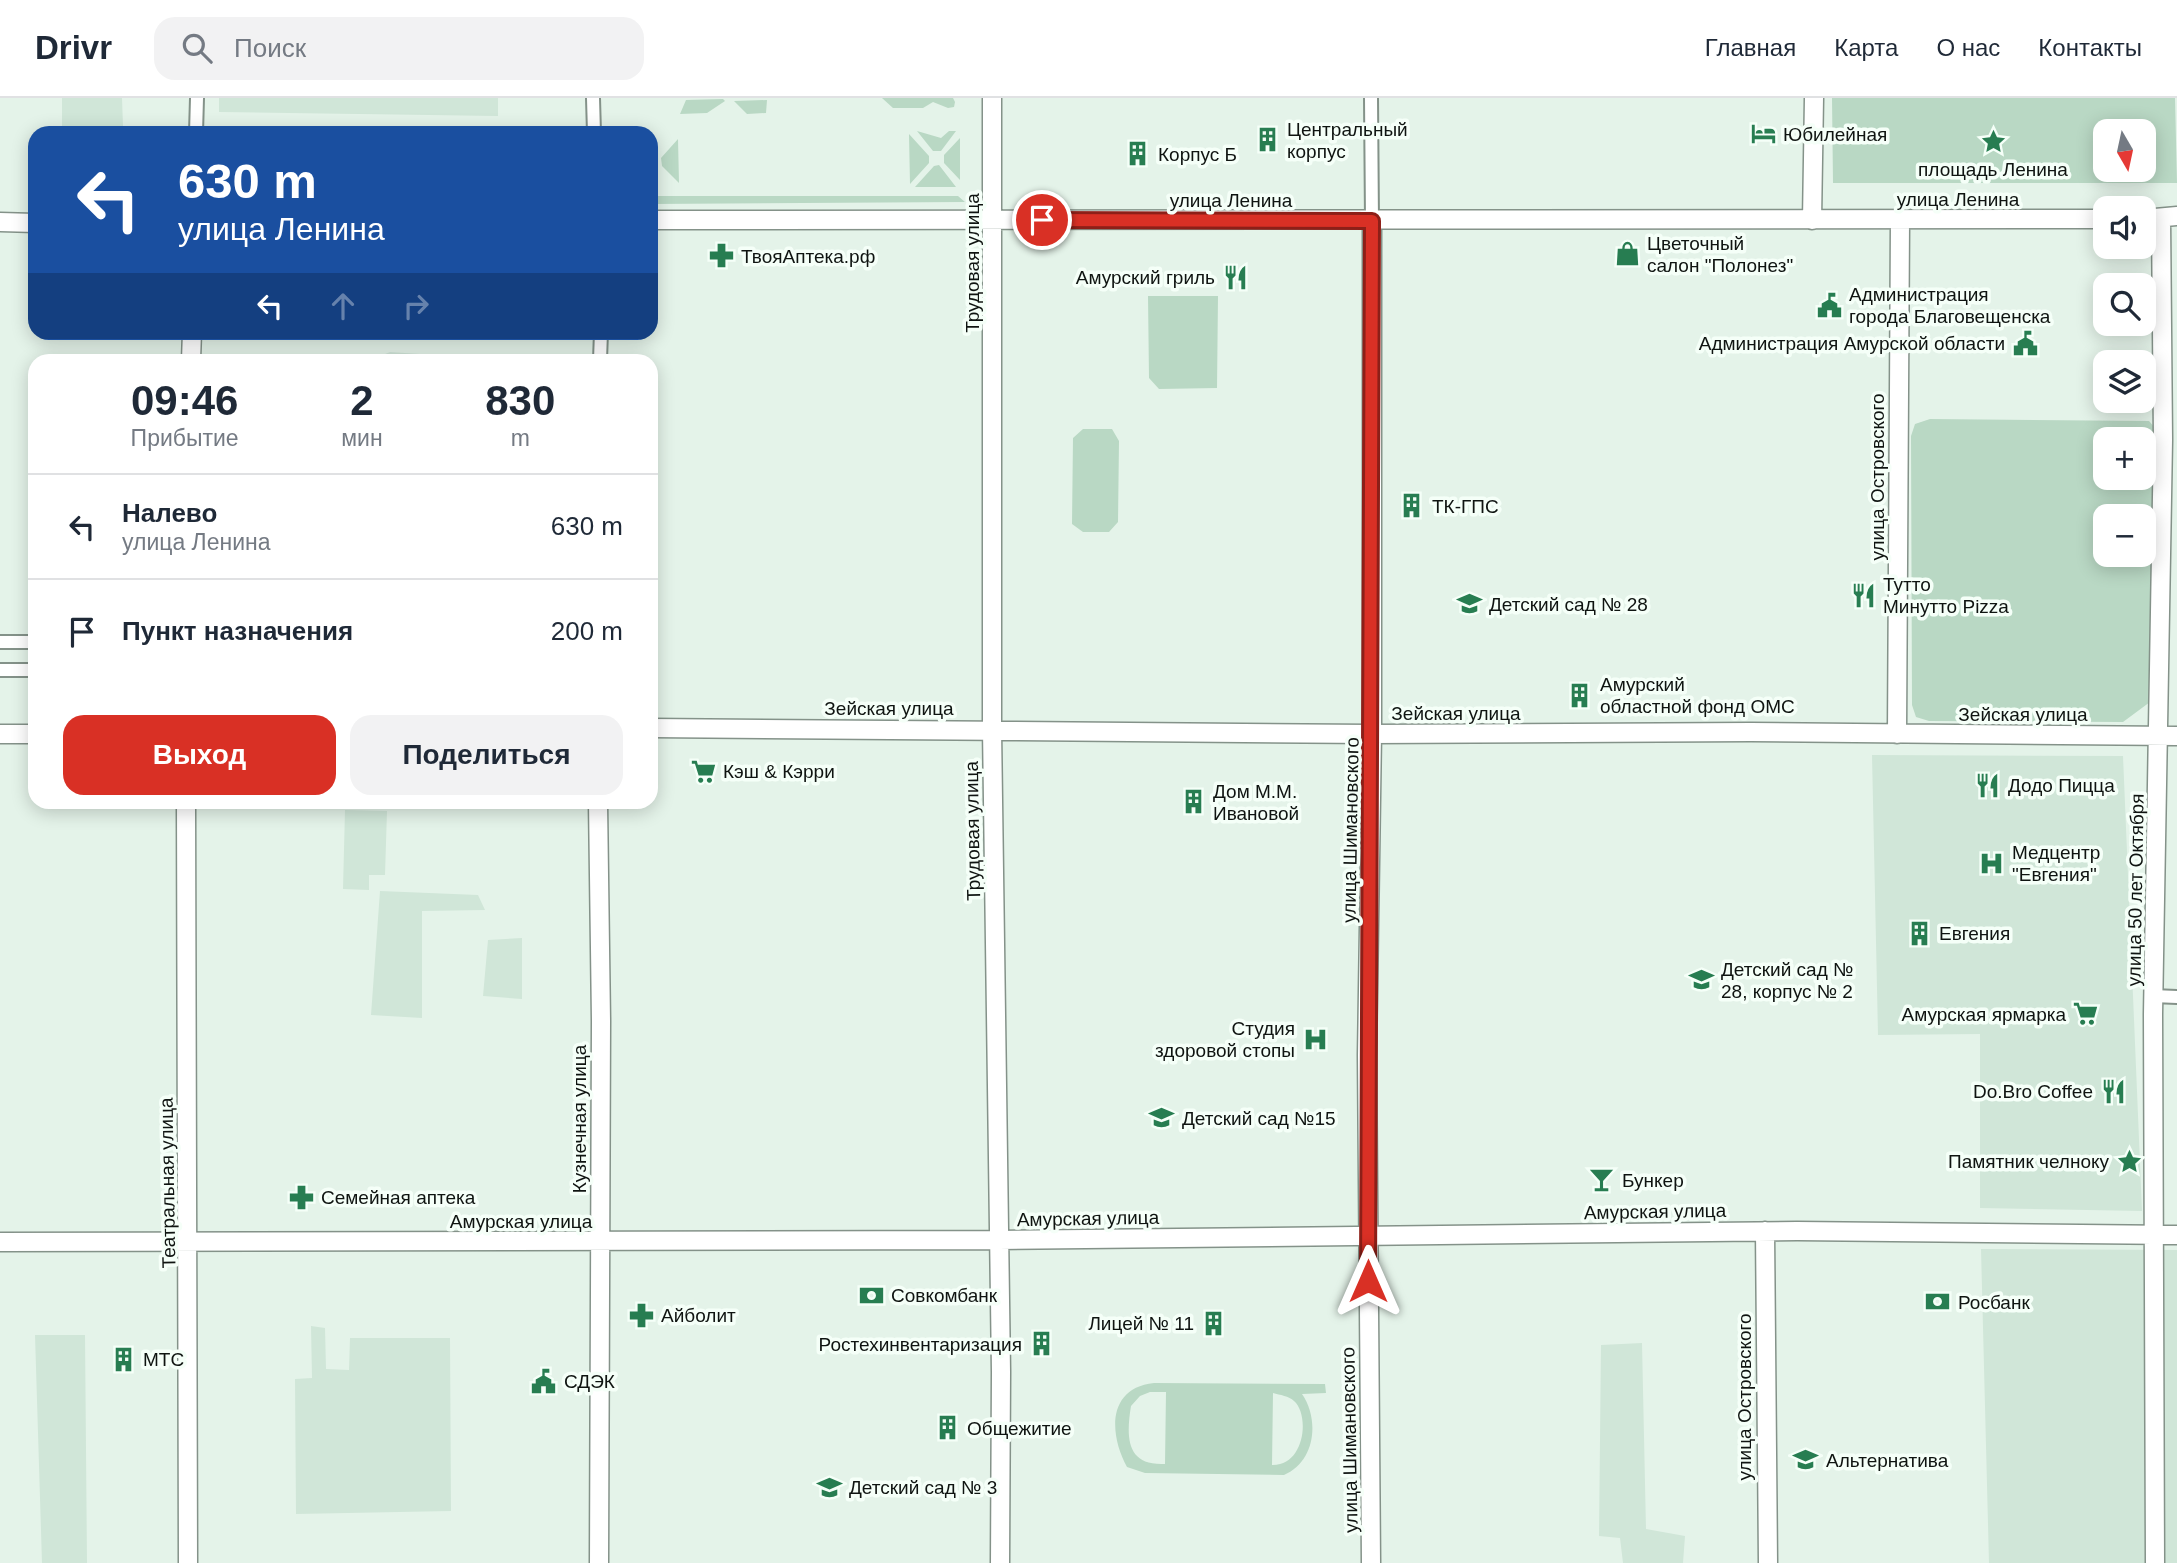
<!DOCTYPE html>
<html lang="ru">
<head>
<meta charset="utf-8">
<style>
  body { margin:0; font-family:Arial,sans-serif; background:#f2f2f3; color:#1f2937; height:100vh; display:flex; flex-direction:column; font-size:26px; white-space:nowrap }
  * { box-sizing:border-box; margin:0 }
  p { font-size:23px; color:#747a83 }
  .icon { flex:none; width:38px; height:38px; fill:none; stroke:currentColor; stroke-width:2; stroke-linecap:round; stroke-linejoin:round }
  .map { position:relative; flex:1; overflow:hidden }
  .panel { position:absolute; left:28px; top:256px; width:630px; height:455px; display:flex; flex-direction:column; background:#fff; border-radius:21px; box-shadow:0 4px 18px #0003 }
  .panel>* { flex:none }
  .banner { position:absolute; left:28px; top:28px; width:630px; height:214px; border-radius:21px; box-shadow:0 4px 18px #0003; background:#1a4fa0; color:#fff; overflow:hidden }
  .needle { width:46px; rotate:171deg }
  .fabs { position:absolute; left:2093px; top:21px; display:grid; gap:14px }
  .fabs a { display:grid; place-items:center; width:63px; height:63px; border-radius:14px; background:#fff; box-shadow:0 4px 18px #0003; font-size:35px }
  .pin { position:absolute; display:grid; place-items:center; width:60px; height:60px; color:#fff; margin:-30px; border:4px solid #fff; border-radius:50%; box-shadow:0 2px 7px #0007 }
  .me { position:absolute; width:77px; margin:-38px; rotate:0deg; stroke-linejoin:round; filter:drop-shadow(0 0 5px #0008) }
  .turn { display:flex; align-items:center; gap:24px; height:147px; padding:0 35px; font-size:32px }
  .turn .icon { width:91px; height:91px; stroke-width:2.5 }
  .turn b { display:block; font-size:49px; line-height:60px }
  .lanes { display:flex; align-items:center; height:66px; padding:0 35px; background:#0003; justify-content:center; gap:35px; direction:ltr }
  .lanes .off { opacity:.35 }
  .eta { display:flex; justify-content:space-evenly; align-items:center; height:119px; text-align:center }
  .eta b { font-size:42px; font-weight:800; line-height:49px }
  .action { display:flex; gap:14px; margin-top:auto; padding:14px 35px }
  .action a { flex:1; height:80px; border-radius:21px; background:#d93025; color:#fff; font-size:28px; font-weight:800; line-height:80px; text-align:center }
  .action a+a { background:#f2f2f3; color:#1f2937 }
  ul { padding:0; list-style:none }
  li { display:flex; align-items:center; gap:21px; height:105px; padding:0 35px; border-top:2px solid #e0e1e3 }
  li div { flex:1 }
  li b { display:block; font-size:26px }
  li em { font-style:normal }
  header { display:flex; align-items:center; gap:42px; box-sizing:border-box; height:98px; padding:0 35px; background:#fff; border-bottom:2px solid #e0e1e3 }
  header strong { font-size:33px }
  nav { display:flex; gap:38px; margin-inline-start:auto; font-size:24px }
  .search { width:490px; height:63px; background:#f2f2f3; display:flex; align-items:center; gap:18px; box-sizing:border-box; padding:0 24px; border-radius:21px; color:#747a83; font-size:26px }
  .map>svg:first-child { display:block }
  .built { fill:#d0e6d8 }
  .green { fill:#b9d8c4; fill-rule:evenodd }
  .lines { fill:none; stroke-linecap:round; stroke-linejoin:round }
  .street-casing { stroke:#849289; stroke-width:16 }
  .secondary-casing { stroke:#849289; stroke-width:21 }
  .street { stroke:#fff; stroke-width:12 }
  .secondary { stroke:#fff; stroke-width:18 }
  .route-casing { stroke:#8d1f18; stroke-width:18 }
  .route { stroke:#d93025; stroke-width:12 }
  .labels { text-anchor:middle; stroke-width:7; stroke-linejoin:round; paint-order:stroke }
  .poi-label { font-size:19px; fill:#0f1411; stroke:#f5fff8; text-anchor:start }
  .street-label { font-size:19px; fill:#0f1411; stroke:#f5fff8 }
</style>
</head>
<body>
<header>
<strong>Drivr</strong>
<div class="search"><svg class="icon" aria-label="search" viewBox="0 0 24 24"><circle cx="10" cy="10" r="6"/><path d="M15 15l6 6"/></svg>Поиск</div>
<nav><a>Главная</a><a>Карта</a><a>О нас</a><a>Контакты</a></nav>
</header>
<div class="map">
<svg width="2177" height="1465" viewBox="0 0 2177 1465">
  <rect width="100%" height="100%" fill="#e4f3e9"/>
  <path class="built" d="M62,0H122L123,28L62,29Z
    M219,0H498V18L219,14Z
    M390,254L449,258V262H371Z
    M1872,657L2123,658L2142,1113L1980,1110V936L1878,937Z
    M345,712L387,713L385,777H369V792L343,791Z
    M380,793L478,797L485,812L422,813V920L371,917Z
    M522,840V901L483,898L488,842Z
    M1981,1151L2177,1152V1465H1989Z
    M311,1228L325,1230L326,1271L349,1272L350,1240H450L451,1413L296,1416L295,1281L312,1280Z
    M35,1237H85L87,1465H42Z
    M1642,1245L1646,1431L1685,1438L1683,1465H1623L1620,1440L1599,1438L1601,1247Z"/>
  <path class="green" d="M882,0H953L955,4L954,9L948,10L933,4L923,10H893Z
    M1832,0H2175L2177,85H1833ZM2105,33H2144V72H2105Z
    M723,1L725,3L707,15L680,16L686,2Z
    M767,2L766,15L747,16L734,3Z
    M917,33L941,40L949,33H956L941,53H933Z
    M909,36L929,58V65L910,86Z
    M960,40V82L944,65V57Z
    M678,41L679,85L662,68L661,60Z
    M939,67L956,89H915L934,68Z
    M651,98H958L965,104L651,106Z
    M1148,198H1218L1217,290L1159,291L1149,280Z
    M1930,321L2149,323L2156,331L2150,604L2123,624L1929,623L1916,619L1912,607L1911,338L1915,326ZM2105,341H2144V380H2105ZM2105,418H2144V457H2105Z
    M1083,331H1112L1119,343L1118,424L1109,434H1083L1072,426L1073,340Z
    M1154,1285L1325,1286L1326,1295L1302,1296C1320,1322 1315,1364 1284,1377L1145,1375L1127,1369C1109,1336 1107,1290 1154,1285ZM1150,1294H1166L1165,1366C1126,1368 1126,1339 1131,1308L1140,1298ZM1273,1295C1280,1297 1289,1298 1294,1303C1310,1317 1305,1368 1272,1367Z"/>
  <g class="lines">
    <defs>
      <path id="street" d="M593,0L594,35
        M1371,0L1372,123
        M196,35L197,0
        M600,262L601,234
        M0,544H35
        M0,572H35
        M2153,898L2177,899"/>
      <path id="secondary" d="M992,0V631L1001,1274L1000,1465
        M2144,121L2177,118
        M651,122L2105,121
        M1812,122L1814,0
        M0,124L35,125
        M191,262L192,234
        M651,630L1372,636L1751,634L2177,638
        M0,636H35
        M1897,636L1900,123
        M186,704L188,1465
        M598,704L601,923L599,1465
        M1765,1133L1768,1465
        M0,1144L999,1142L1797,1133L2177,1137
        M1371,1465L1367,957L1372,636V123
        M2155,1465L2153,916L2163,342L2161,120"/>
    </defs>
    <use href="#street" class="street-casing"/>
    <use href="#secondary" class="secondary-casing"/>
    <use href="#street" class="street"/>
    <use href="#secondary" class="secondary"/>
  </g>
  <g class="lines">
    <defs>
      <path id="route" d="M1042,122L1372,123L1368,1183"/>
    </defs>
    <use href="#route" class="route-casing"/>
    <use href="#route" class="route"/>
  </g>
  <defs>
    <symbol id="hotel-bare" viewBox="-9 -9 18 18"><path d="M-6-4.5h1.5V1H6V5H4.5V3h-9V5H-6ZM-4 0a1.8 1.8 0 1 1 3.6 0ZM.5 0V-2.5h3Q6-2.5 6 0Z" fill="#277d51" stroke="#f5fff8" stroke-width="2.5" paint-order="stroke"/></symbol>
    <symbol id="building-bare" viewBox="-9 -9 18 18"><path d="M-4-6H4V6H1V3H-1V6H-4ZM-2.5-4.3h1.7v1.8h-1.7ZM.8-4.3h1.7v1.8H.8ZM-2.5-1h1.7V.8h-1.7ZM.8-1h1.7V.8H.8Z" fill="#277d51" stroke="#f5fff8" stroke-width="2.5" paint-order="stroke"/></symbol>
    <symbol id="sight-bare" viewBox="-9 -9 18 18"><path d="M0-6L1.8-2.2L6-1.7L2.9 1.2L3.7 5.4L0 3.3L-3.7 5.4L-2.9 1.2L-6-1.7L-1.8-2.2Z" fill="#277d51" stroke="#f5fff8" stroke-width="2.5" paint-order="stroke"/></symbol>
    <symbol id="shop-bare" viewBox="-9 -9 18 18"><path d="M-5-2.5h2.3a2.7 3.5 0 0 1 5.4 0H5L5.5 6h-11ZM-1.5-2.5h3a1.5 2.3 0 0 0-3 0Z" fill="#277d51" stroke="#f5fff8" stroke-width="2.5" paint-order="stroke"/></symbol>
    <symbol id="pharmacy-bare" viewBox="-9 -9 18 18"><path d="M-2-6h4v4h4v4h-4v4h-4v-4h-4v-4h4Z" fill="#277d51" stroke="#f5fff8" stroke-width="2.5" paint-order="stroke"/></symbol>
    <symbol id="restaurant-bare" viewBox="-9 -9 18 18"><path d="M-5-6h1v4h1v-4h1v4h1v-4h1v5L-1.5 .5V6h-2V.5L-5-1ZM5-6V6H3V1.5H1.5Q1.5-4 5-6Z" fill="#277d51" stroke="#f5fff8" stroke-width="2.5" paint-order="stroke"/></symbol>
    <symbol id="civic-bare" viewBox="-9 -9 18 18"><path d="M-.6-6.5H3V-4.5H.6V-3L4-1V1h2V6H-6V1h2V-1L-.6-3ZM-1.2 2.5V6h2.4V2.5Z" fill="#277d51" stroke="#f5fff8" stroke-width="2.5" paint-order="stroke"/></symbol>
    <symbol id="school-bare" viewBox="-9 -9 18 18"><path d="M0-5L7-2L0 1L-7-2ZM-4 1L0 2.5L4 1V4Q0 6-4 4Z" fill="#277d51" stroke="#f5fff8" stroke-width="2.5" paint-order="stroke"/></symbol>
    <symbol id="supermarket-bare" viewBox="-9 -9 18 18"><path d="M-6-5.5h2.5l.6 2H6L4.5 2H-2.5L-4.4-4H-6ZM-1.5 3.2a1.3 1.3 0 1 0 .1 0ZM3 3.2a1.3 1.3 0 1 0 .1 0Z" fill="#277d51" stroke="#f5fff8" stroke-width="2.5" paint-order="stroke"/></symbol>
    <symbol id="hospital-bare" viewBox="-9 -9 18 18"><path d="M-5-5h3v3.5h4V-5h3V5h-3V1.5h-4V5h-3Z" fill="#277d51" stroke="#f5fff8" stroke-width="2.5" paint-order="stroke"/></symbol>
    <symbol id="bar-bare" viewBox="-9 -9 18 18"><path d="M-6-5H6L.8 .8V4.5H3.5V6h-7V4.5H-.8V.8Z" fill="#277d51" stroke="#f5fff8" stroke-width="2.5" paint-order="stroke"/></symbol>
    <symbol id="bank-bare" viewBox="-9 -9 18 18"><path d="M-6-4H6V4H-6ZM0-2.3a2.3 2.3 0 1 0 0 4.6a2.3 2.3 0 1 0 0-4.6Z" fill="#277d51" stroke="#f5fff8" stroke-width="2.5" paint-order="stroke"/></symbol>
  </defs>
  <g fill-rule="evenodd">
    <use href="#hotel-bare" x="1746" y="18" width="35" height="35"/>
    <use href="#building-bare" x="1250" y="24" width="35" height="35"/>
    <use href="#sight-bare" x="1976" y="26" width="35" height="35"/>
    <use href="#building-bare" x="1120" y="38" width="35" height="35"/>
    <use href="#shop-bare" x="1610" y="138" width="35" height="35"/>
    <use href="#pharmacy-bare" x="704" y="140" width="35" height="35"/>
    <use href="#restaurant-bare" x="1218" y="162" width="35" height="35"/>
    <use href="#civic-bare" x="1812" y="190" width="35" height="35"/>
    <use href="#civic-bare" x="2008" y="228" width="35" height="35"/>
    <use href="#building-bare" x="1394" y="390" width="35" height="35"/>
    <use href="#restaurant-bare" x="1846" y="480" width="35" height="35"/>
    <use href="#school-bare" x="1452" y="488" width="35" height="35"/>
    <use href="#building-bare" x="1562" y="580" width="35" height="35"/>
    <use href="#supermarket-bare" x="686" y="656" width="35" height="35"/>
    <use href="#restaurant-bare" x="1970" y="670" width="35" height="35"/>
    <use href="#building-bare" x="1176" y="686" width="35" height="35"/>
    <use href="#hospital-bare" x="1974" y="748" width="35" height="35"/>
    <use href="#building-bare" x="1902" y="818" width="35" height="35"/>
    <use href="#school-bare" x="1684" y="864" width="35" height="35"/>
    <use href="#supermarket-bare" x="2068" y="898" width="35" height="35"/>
    <use href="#hospital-bare" x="1298" y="924" width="35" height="35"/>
    <use href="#restaurant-bare" x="2096" y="976" width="35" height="35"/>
    <use href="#school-bare" x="1144" y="1002" width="35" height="35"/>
    <use href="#sight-bare" x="2112" y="1046" width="35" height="35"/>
    <use href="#bar-bare" x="1584" y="1064" width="35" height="35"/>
    <use href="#pharmacy-bare" x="284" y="1082" width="35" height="35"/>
    <use href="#bank-bare" x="854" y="1180" width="35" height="35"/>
    <use href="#bank-bare" x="1920" y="1186" width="35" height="35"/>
    <use href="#pharmacy-bare" x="624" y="1200" width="35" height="35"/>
    <use href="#building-bare" x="1196" y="1208" width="35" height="35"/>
    <use href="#building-bare" x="1024" y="1228" width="35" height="35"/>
    <use href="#building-bare" x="106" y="1244" width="35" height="35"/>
    <use href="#civic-bare" x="526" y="1266" width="35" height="35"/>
    <use href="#building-bare" x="930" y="1312" width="35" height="35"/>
    <use href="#school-bare" x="1788" y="1344" width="35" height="35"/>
    <use href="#school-bare" x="812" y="1372" width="35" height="35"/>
  </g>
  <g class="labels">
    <g class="poi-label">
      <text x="1287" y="38">Центральный<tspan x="1287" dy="22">корпус</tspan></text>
      <text x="1783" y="43">Юбилейная</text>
      <text x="1158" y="63">Корпус Б</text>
      <text x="1993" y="78" text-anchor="middle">площадь Ленина</text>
      <text x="1647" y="152">Цветочный<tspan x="1647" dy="22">салон "Полонез"</tspan></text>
      <text x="741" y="165">ТвояАптека.рф</text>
      <text x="1215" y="186" text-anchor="end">Амурский гриль</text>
      <text x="1849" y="203">Администрация<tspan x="1849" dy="22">города Благовещенска</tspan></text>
      <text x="2005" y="252" text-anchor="end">Администрация Амурской области</text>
      <text x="1432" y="415">ТК-ГПС</text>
      <text x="1883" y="493">Тутто<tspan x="1883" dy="22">Минутто Pizza</tspan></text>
      <text x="1489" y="513">Детский сад № 28</text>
      <text x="1600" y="593">Амурский<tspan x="1600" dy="22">областной фонд ОМС</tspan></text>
      <text x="723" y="680">Кэш &amp; Кэрри</text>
      <text x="2008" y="694">Додо Пицца</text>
      <text x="1213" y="700">Дом М.М.<tspan x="1213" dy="22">Ивановой</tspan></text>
      <text x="2012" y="761">Медцентр<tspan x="2012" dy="22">"Евгения"</tspan></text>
      <text x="1939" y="842">Евгения</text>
      <text x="1721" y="878">Детский сад №<tspan x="1721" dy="22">28, корпус № 2</tspan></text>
      <text x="2066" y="923" text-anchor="end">Амурская ярмарка</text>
      <text x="1295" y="937" text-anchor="end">Студия<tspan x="1295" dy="22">здоровой стопы</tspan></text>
      <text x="2093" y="1000" text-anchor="end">Do.Bro Coffee</text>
      <text x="1182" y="1027">Детский сад №15</text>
      <text x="2109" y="1070" text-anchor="end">Памятник челноку</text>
      <text x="1622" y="1089">Бункер</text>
      <text x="321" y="1106">Семейная аптека</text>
      <text x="891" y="1204">Совкомбанк</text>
      <text x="1958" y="1211">Росбанк</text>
      <text x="661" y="1224">Айболит</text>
      <text x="1194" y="1232" text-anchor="end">Лицей № 11</text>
      <text x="1022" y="1253" text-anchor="end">Ростехинвентаризация</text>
      <text x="143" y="1268">МТС</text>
      <text x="564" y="1290">СДЭК</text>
      <text x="967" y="1337">Общежитие</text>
      <text x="1826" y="1369">Альтернатива</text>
      <text x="849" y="1396">Детский сад № 3</text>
    </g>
    <g class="street-label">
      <text x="1958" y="108">улица Ленина</text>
      <text x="1231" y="109">улица Ленина</text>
      <text transform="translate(972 165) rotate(-90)" y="7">Трудовая улица</text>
      <text transform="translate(1877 379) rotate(-90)" y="7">улица Островского</text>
      <text x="889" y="617">Зейская улица</text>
      <text x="1456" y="622">Зейская улица</text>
      <text x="2023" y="623">Зейская улица</text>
      <text transform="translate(1350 732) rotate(-89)" y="7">улица Шимановского</text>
      <text transform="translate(972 733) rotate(-91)" y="7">Трудовая улица</text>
      <text transform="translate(2135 792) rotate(-89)" y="7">улица 50 лет Октября</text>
      <text transform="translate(579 1021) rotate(-90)" y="7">Кузнечная улица</text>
      <text transform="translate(167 1085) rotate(-91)" y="7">Театральная улица</text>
      <text transform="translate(1655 1113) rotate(-1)" y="7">Амурская улица</text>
      <text transform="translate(1088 1120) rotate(-1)" y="7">Амурская улица</text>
      <text x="521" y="1130">Амурская улица</text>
      <text transform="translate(1744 1299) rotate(-90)" y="7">улица Островского</text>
      <text transform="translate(1349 1342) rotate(-91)" y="7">улица Шимановского</text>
    </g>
  </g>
</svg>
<div class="fabs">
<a><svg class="needle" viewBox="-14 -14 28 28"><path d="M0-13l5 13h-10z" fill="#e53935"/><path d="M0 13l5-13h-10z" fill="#747a83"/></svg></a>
<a><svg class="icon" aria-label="sound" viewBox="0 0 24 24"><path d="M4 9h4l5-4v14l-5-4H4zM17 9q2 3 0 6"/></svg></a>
<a><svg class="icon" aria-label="search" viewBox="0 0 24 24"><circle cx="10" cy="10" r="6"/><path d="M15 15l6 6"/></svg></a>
<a><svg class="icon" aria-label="layers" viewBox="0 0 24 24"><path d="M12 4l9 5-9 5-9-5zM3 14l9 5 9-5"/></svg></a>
<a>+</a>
<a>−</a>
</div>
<div class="pin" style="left:1042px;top:122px;background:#d93025"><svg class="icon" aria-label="arrive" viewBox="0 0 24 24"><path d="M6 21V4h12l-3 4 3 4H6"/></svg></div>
<svg class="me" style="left:1368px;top:1183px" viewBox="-20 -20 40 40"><path d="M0-17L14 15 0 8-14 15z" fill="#d93025" stroke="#fff" stroke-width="4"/></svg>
<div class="banner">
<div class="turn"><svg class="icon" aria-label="left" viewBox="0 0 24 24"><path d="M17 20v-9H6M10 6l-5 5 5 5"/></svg><div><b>630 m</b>улица Ленина</div></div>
<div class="lanes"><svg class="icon" aria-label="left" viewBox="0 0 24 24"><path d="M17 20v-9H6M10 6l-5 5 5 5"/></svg><svg class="icon off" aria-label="ahead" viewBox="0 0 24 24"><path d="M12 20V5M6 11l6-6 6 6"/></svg><svg class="icon off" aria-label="right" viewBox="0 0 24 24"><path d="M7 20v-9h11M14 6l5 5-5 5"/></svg></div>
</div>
<section class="panel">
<div class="eta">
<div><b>09:46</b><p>Прибытие</p></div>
<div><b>2</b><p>мин</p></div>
<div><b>830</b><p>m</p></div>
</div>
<ul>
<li><svg class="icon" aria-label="left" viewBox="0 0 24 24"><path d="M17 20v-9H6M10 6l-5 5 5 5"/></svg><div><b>Налево</b><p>улица Ленина</p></div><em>630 m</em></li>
<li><svg class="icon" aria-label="arrive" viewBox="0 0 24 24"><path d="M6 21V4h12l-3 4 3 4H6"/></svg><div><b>Пункт назначения</b></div><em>200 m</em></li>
</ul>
<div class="action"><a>Выход</a><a>Поделиться</a></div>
</section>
</div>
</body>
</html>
